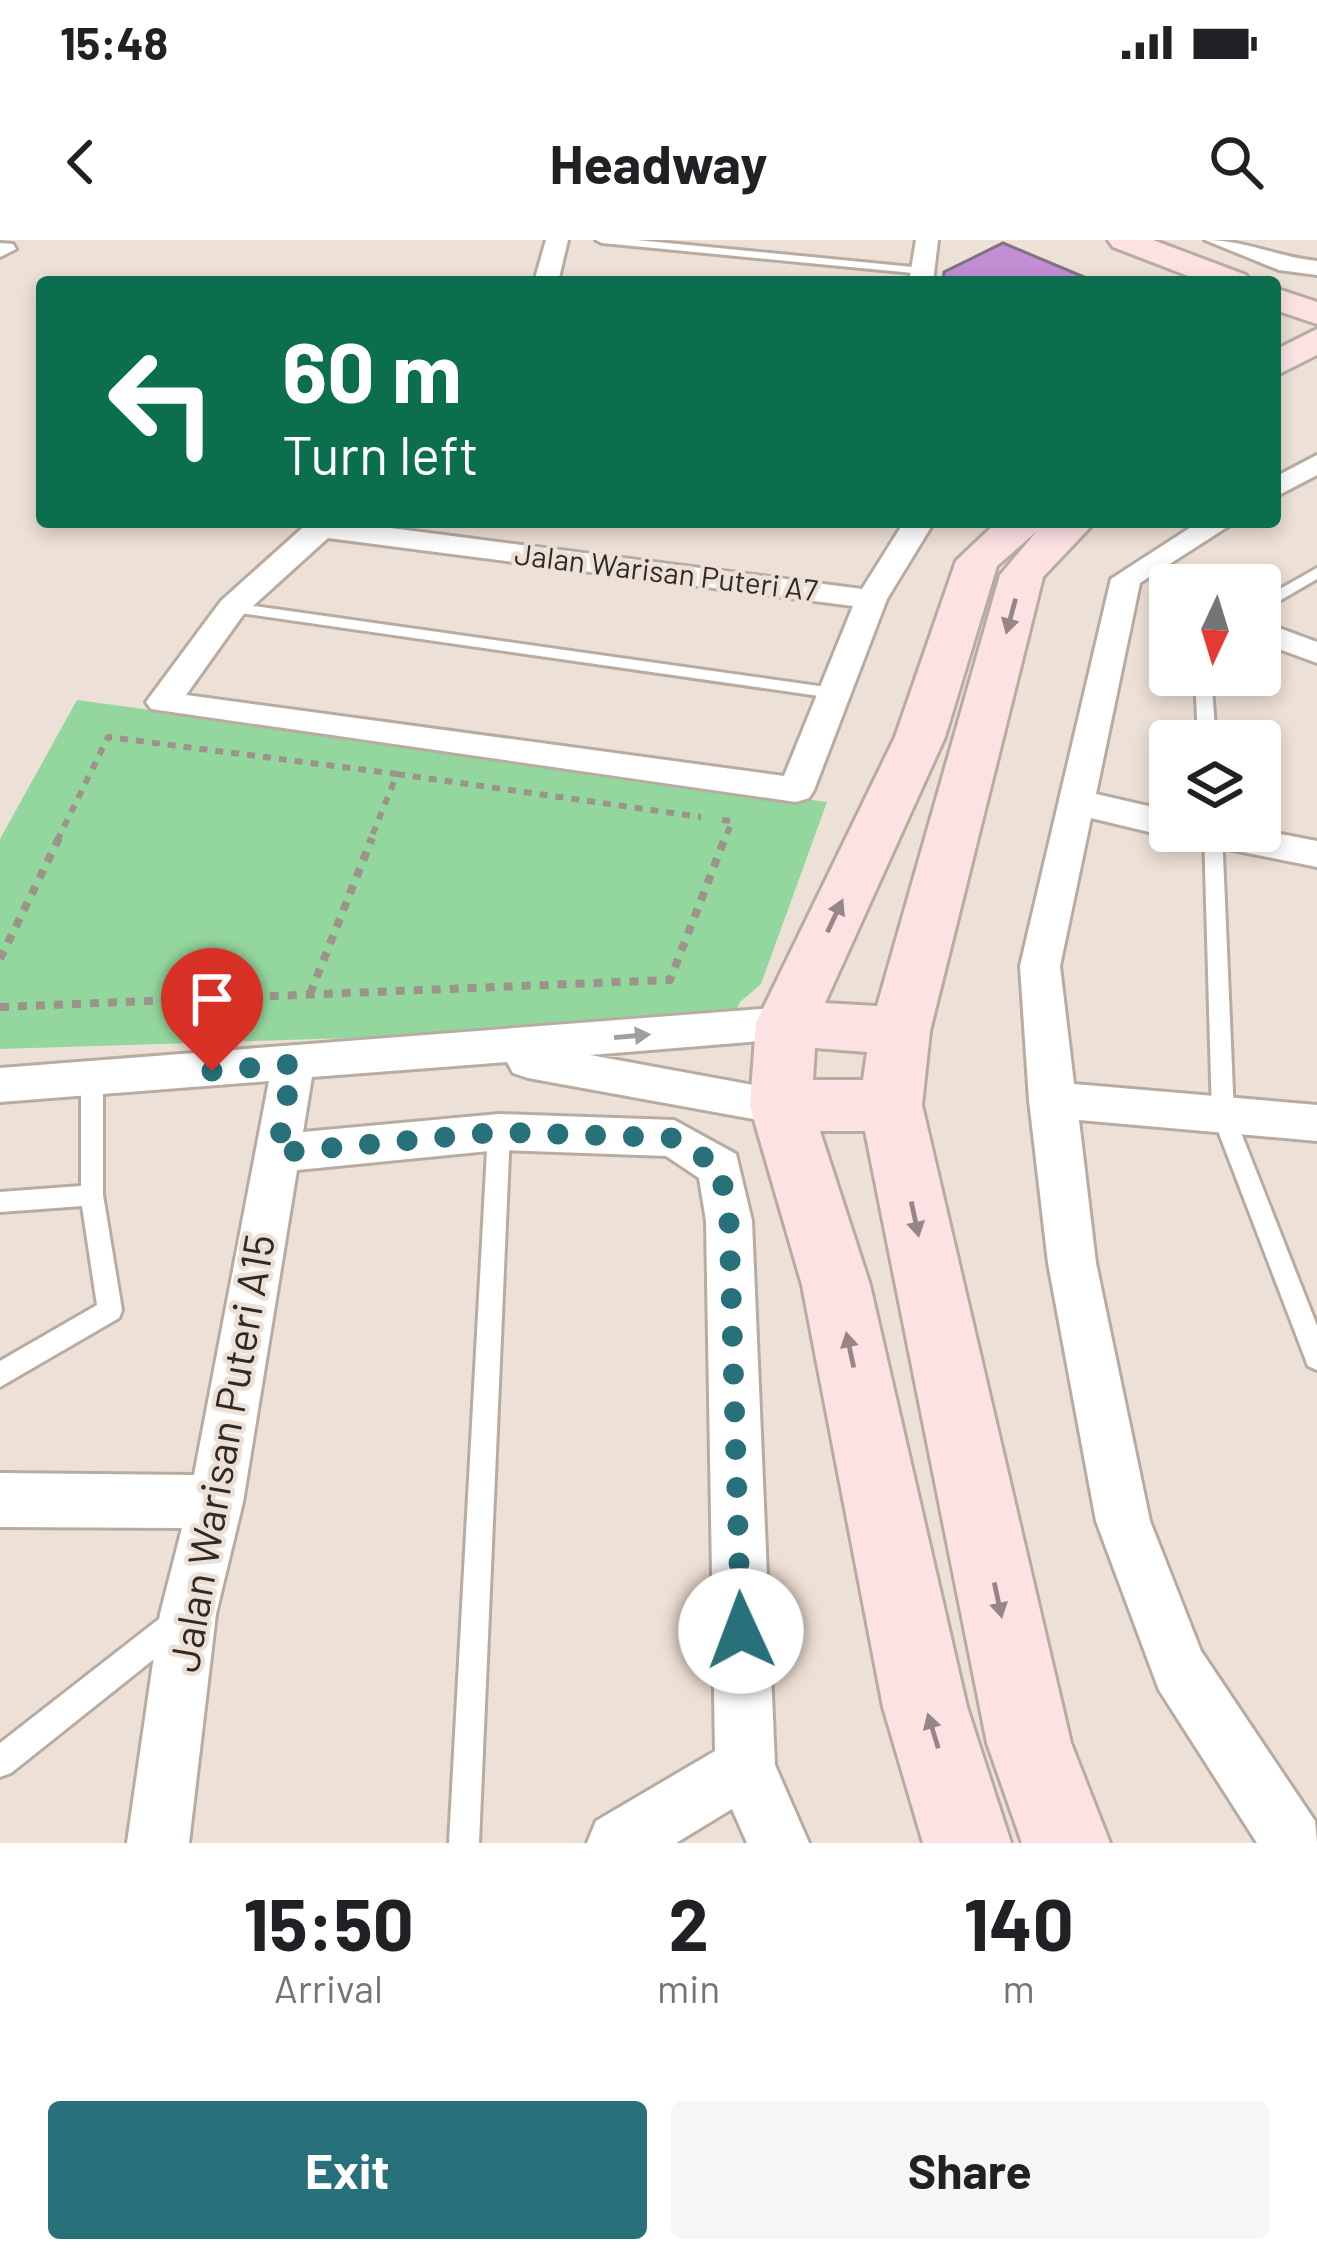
<!DOCTYPE html>
<html lang="en">
<head>
<meta charset="utf-8">
<style>
  body { margin:0; font-family:Barlow,sans-serif; background:#f6f6f6; color:#202124; height:100vh; display:flex; flex-direction:column; font-size:45px; white-space:nowrap }
  * { box-sizing:border-box; margin:0 }
  p { font-size:39px; color:#757577 }
  .icon { flex:none; width:66px; height:66px; fill:none; stroke:currentColor; stroke-width:2; stroke-linecap:round; stroke-linejoin:round }
  .map { position:relative; height:1603px; overflow:hidden }
  .drawer { display:flex; flex-direction:column; background:#fff; flex:1 }
  .drawer>* { flex:none }
  .guide { position:absolute; left:36px; top:36px; width:1245px; height:252px; border-radius:12px; box-shadow:0 6px 18px #0003; background:#0b6e4f; color:#fff; overflow:hidden }
  .needle { width:78px; rotate:184deg }
  .fabs { position:absolute; left:1149px; top:324px; display:grid; gap:24px }
  .fabs a { display:grid; place-items:center; width:132px; height:132px; border-radius:12px; background:#fff; box-shadow:0 6px 18px #0003; font-size:60px }
  .pin { position:absolute; display:grid; place-items:center; width:102px; height:102px; color:#fff; margin:-123px -51px; border-radius:50% 50% 50% 0; rotate:-45deg; box-shadow:0 0 12px #0007 }
  .pin .icon { rotate:45deg }
  .me { position:absolute; width:132px; margin:-66px; rotate:358deg; stroke-linejoin:round; filter:drop-shadow(0 0 9px #0008) }
  .turn { display:flex; align-items:center; gap:42px; height:252px; padding:0 48px; font-size:54px }
  .turn .icon { width:156px; height:156px; stroke-width:2.5 }
  .turn b { display:block; font-size:84px; line-height:102px }
  .eta { display:flex; justify-content:space-evenly; align-items:center; height:204px; text-align:center }
  .eta b { font-size:72px; font-weight:700; line-height:84px }
  .primary-button { display:flex; gap:24px; margin-top:auto; padding:24px 48px }
  .primary-button a { flex:1; height:138px; border-radius:12px; background:#28707a; color:#fff; font-size:48px; font-weight:700; line-height:138px; text-align:center }
  .primary-button a+a { background:#f6f6f6; color:#202124 }
  .status { display:flex; justify-content:space-between; align-items:center; height:84px; padding:0 60px; background:#fff; direction:ltr }
  .status svg { height:33px; fill:currentColor }
  header { display:flex; justify-content:space-between; align-items:center; height:156px; padding:0 48px; background:#fff; font-size:54px; font-weight:700 }
  .map>svg:first-child { display:block }
  .green { fill:#94d79e }
  .building { fill:#c48ed5; stroke:#7e7581; stroke-width:3 }
  .lines { fill:none; stroke-linecap:round; stroke-linejoin:round }
  .lane-casing { stroke:#b8aca2; stroke-width:6 }
  .street-casing { stroke:#b8aca2; stroke-width:6 }
  .secondary-casing { stroke:#b8aca2; stroke-width:6 }
  .path-far1 { stroke:#9c938b; stroke-width:6; stroke-dasharray:8 8; stroke-linecap:butt }
  .path { stroke:#9c938b; stroke-width:8; stroke-dasharray:9 9; stroke-linecap:butt }
  .lane { fill:#fff; fill-rule:evenodd }
  .street { fill:#fff; fill-rule:evenodd }
  .secondary { fill:#fde2e4; fill-rule:evenodd }
  .oneway { fill:#968685 }
  .oneway2 { fill:#a19f9d }
  .route { stroke:#28707a; stroke-width:21; stroke-dasharray:0 37.8 }
  .labels { text-anchor:middle; stroke-width:9; stroke-linejoin:round; paint-order:stroke }
  .far-street-label { font-size:30px; fill:#2f2a26; stroke:#ede0d6 }
  .near-street-label { font-size:42px; fill:#2f2a26; stroke:#ede0d6 }
</style>
</head>
<body>
<div class="status"><b>15:48</b><svg viewBox="0 0 49 12"><path d="M0 12V9h3v3zM5 12V6h3v6zM10 12V3h3v9zM15 12V0h3v12zM26 1h20v11H26zM47 4h2v5h-2z"/></svg></div>
<header><svg class="icon" aria-label="back" viewBox="0 0 24 24"><path d="M15 5l-7 7 7 7"/></svg>Headway<svg class="icon" aria-label="search" viewBox="0 0 24 24"><circle cx="10" cy="10" r="6"/><path d="M15 15l6 6"/></svg></header>
<div class="map">
<svg width="1317" height="1603" viewBox="0 0 1317 1603">
  <rect width="100%" height="100%" fill="#ede0d6"/>
  <path class="green" d="M77,460L827,562L761,744L740,762L731,786L0,809V599Z"/>
  <path class="building" d="M1003,3L1096,42H943L944,32Z"/>
  <g class="lines">
    <defs>
      <path id="lane" d="M596,0H637L923,28L929,31L923,34L602,3Z
        M1317,328V339L1260,372V360Z
        M232,363L833,448L841,453L833,458L226,371V365Z
        M1195,435H1211L1216,501H1198Z
        M1204,591H1222L1234,875L1317,1086V1130L1308,1126L1305,1118L1212,875Z
        M92,831L100,834L103,840V955L122,1070L119,1078L0,1147V1121L97,1065L82,966L0,972V952L81,946V840L84,834Z
        M499,883L507,886L510,892L479,1603H449L488,892L491,886Z
        M178,1368L188,1372L192,1382L188,1392L11,1533L0,1537V1503L168,1372Z"/>
      <path id="street" d="M546,0H568L558,42H534Z
        M916,0H938L933,42H909Z
        M1205,0C1245,0 1278,17 1317,21V35L1279,30Z
        M0,3L13,4L16,9L0,17Z
        M1317,215V235L1275,257V237Z
        M309,282H344L862,349L904,282H934L887,359L814,550L809,558L796,562L151,469L146,462L221,361ZM328,298L853,366L784,536L186,455L243,375Z
        M1199,282H1235L1140,343L1096,554L1170,571V591H1184L1170,597L1091,578L1060,726L1074,844L1317,865V901L1079,880L1096,1023L1150,1281L1201,1411L1315,1581L1317,1603H1257L1159,1450L1096,1281L1048,1023L1029,860L1020,726L1111,339Z
        M1260,381L1317,402V423L1260,402Z
        M1260,590L1317,601V627L1203,604L1190,600L1185,591Z
        M786,767L801,772L807,783L801,794L786,799L590,815L796,853L803,866L796,879L781,884L528,838L513,833L507,822L312,837L303,892L499,874L674,880L736,914L752,981L775,1525L809,1603H747L732,1569L676,1603H587L596,1581L715,1511L706,981L699,938L666,916L499,910L297,930L243,1262L216,1374L189,1603H127L160,1374L182,1288L0,1287V1233L194,1235L269,841L0,862V828Z"/>
      <path id="secondary" d="M1108,0H1153L1246,35L1251,42H1204L1113,7Z
        M1275,48L1317,62V84L1275,70Z
        M1317,89V115L1275,136V110Z
        M997,282H1043L1037,291L1044,282H1095L1043,337L930,791L922,865L1071,1503L1110,1603H1022L987,1503L865,891H820L870,1045L967,1467L1011,1603H923L883,1467L802,1045L750,866L756,783L895,497L956,321ZM1037,291L1000,335L877,766L825,763L945,497L997,326ZM815,808L867,812L863,840H813Z"/>
    </defs>
    <use href="#lane" class="lane-casing"/>
    <use href="#street" class="street-casing"/>
    <use href="#secondary" class="secondary-casing"/>
    <path class="path-far1" d="M397,534L701,577
      M722,580L732,581L724,601
      M57,601L108,497L397,534L370,601"/>
    <path class="path" d="M0,719L59,598
      M310,754L372,598
      M0,767L670,740L725,598"/>
    <use href="#lane" class="lane"/>
    <use href="#street" class="street"/>
    <use href="#secondary" class="secondary"/>
  </g>
  <defs><path id="oneway-solid" d="M-6-.8H1V-3.2L6.5 0L1 3.2V.8H-6Z" transform="scale(3)"/></defs>
  <g class="oneway">
    <use href="#oneway-solid" transform="translate(1011 376) rotate(105)"/>
    <use href="#oneway-solid" transform="translate(835 676) rotate(-65)"/>
    <use href="#oneway-solid" transform="translate(915 979) rotate(78)"/>
    <use href="#oneway-solid" transform="translate(850 1110) rotate(-102)"/>
    <use href="#oneway-solid" transform="translate(998 1360) rotate(78)"/>
    <use href="#oneway-solid" transform="translate(933 1491) rotate(-107)"/>
  </g>
  <use class="oneway2" href="#oneway-solid" transform="translate(632 796) rotate(-5)"/>
  <g class="lines">
    <path class="route" d="M212,831L293,824L277,913L499,892L674,898L720,928L729,982L741,1391"/>
  </g>
  <g class="labels">
    <g class="far-street-label">
      <text transform="translate(666 333) rotate(7)" y="10">Jalan Warisan Puteri A7</text>
    </g>
    <g class="near-street-label">
      <text transform="translate(222 1213) rotate(-80)" y="15">Jalan Warisan Puteri A15</text>
    </g>
  </g>
</svg>
<div class="fabs">
<a><svg class="needle" viewBox="-14 -14 28 28"><path d="M0-13l5 13h-10z" fill="#e53935"/><path d="M0 13l5-13h-10z" fill="#757577"/></svg></a>
<a><svg class="icon" aria-label="layers" viewBox="0 0 24 24"><path d="M12 4l9 5-9 5-9-5zM3 14l9 5 9-5"/></svg></a>
</div>
<div class="pin" style="left:212px;top:831px;background:#d93025"><svg class="icon" aria-label="arrive" viewBox="0 0 24 24"><path d="M6 21V4h12l-3 4 3 4H6"/></svg></div>
<svg class="me" style="left:741px;top:1391px" viewBox="-20 -20 40 40"><circle r="19" fill="#fff"/><path d="M0-13L10 11 0 6-10 11z" fill="#28707a"/></svg>
<div class="guide">
<div class="turn"><svg class="icon" aria-label="left" viewBox="0 0 24 24"><path d="M17 20v-9H6M10 6l-5 5 5 5"/></svg><div><b>60 m</b>Turn left</div></div>
</div>
</div>
<section class="drawer">
<div class="eta">
<div><b>15:50</b><p>Arrival</p></div>
<div><b>2</b><p>min</p></div>
<div><b>140</b><p>m</p></div>
</div>
<div class="primary-button"><a>Exit</a><a>Share</a></div>
</section>
</body>
</html>
